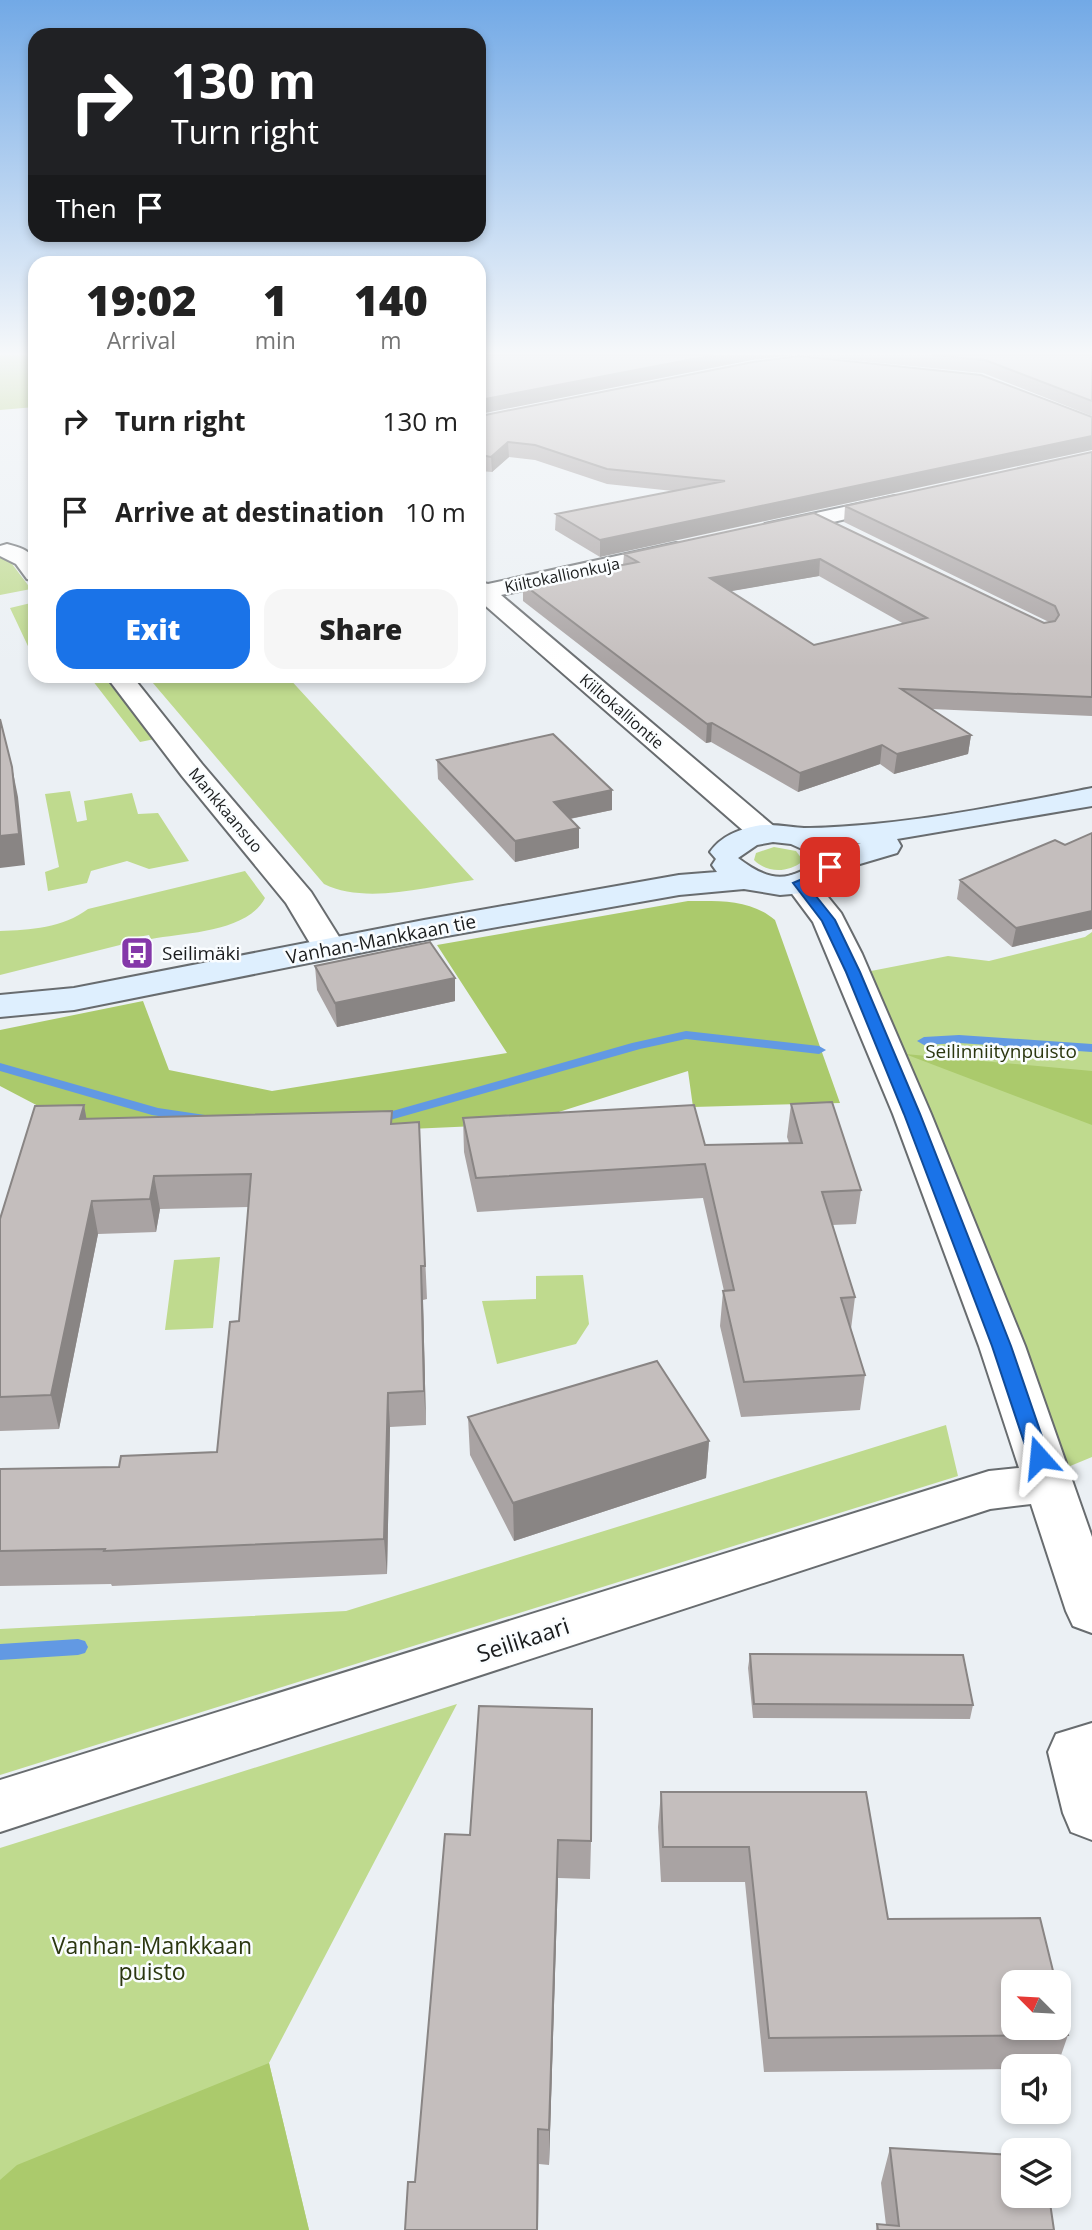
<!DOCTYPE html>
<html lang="en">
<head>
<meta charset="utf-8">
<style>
  body { margin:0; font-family:"Open Sans",sans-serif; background:#f6f6f6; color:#222; height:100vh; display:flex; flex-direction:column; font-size:26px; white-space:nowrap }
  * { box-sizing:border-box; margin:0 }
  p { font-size:23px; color:#767676 }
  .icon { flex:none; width:38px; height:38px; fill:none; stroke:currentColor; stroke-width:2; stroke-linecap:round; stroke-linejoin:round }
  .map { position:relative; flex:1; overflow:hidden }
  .drawer { position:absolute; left:28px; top:256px; width:458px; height:427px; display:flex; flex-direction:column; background:#fff; border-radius:21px; box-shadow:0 4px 10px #0003 }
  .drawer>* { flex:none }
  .banner { position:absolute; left:28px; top:28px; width:458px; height:214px; border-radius:21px; box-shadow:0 4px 10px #0003; background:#202124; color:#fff; overflow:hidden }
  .needle { width:46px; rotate:294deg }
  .fabs { position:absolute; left:1001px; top:1970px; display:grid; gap:14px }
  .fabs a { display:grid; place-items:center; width:70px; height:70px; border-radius:14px; background:#fff; box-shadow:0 4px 10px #0003; font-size:35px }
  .pin { position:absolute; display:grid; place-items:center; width:60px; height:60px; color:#fff; margin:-30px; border-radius:14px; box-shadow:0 4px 10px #0006 }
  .me { position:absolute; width:77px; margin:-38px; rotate:342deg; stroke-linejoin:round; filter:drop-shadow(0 0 5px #0008) }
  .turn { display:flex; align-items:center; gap:24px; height:147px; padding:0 28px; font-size:32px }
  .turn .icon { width:91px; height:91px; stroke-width:2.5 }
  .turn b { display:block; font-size:49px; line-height:60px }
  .then { display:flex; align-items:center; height:66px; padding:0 28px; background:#0003; gap:14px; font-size:26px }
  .eta { display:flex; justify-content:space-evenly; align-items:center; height:119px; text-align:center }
  .eta b { font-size:42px; font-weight:800; line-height:49px }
  .action { display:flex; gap:14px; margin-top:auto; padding:14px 28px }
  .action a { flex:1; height:80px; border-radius:21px; background:#1a73e8; color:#fff; font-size:28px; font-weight:800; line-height:80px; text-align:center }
  .action a+a { background:#f6f6f6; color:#222 }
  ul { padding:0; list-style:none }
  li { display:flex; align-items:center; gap:21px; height:91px; padding:0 28px }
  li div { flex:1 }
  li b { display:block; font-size:26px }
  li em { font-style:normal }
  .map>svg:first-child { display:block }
  .green { fill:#bfda8e }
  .forest { fill:#abca6c }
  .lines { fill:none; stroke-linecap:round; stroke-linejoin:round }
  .stream { fill:#6299e3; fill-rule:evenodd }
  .street-casing { stroke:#686c6f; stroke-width:4 }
  .secondary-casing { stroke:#686c6f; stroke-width:4 }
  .street { fill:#fff; fill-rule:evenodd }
  .secondary { fill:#deeffe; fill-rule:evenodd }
  .wall { fill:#a9a3a3; fill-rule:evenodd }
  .shaded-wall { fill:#898584 }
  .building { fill:#c4bebd; stroke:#898584; stroke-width:2; fill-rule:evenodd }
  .route { fill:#1a73e8; stroke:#114b97; stroke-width:2 }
  .labels { text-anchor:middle; stroke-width:5; stroke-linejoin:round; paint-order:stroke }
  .far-street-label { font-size:16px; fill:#1a1c1d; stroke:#fafdff }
  .street-label { font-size:19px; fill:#1a1c1d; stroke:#fafdff }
  .poi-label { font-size:19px; fill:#1a1c1d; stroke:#fafdff; text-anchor:start }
  .park-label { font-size:19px; fill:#2b3710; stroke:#fafdff }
  .near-street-label { font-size:23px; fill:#1a1c1d; stroke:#fafdff }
  .near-park-label { font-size:23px; fill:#2b3710; stroke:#fafdff }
</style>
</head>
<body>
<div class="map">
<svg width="1092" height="2230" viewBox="0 0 1092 2230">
  <rect width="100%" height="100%" fill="#ebf0f4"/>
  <path class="green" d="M0,557L9,560L31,589L0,595Z
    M35,602V661L10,608Z
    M89,676H103L155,739L140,742Z
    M147,676H287L474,880C430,886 366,905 324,884Z
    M70,791L77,822L87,820L84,801L132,793L138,814L158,813L189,861L149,869L127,861L91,871L87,883L48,891L45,872L59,867L45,794Z
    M774,847L796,851L802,859V862C787,873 767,873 754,860L756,853Z
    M245,871L265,898C248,932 185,933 151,939L149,935L127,939L128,943L0,975V931C30,930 63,928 88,909Z
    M1092,932V1457L1063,1469L905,1054L871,971L948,956L989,961L1085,937Z
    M220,1257L213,1328L165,1330L174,1260Z
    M583,1275L589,1324L576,1344L497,1364L482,1301L536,1299V1276Z
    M946,1425L958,1476L0,1775V1629L346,1611Z
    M457,1704L269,2063L309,2230H0V1848Z"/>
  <path class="forest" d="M0,355H35V407L0,410Z
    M688,901C720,901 750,899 775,920L840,1103L693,1107L688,1071L521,1124L231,1137L147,1132L42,1108L0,1086V1030L143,1001L169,1070L272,1091L507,1053L437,945Z
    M905,1054L1092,1071V1125Z
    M269,2063L309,2230H0V2180L17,2165Z"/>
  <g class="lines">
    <path class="stream" d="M686,1031L819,1046L826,1050L819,1054L686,1039L640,1049L390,1120H376L369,1116L371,1113L389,1112L632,1043Z
      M959,1035L1092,1044V1052L959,1043L924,1045L917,1041L924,1037Z
      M0,1063L158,1108L205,1115L212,1119L205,1123L152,1115L0,1071Z
      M78,1639L85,1641L88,1647L85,1653L78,1655L0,1660V1644Z"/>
    <defs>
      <path id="street" d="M895,496L902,498L906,502L902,506L773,536L765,534L762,529L765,524Z
        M676,543L684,545L687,550L684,555L501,595L776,828L780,834L776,840L765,843L754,840L480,601V582L488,584Z
        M7,544C34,551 35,555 35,581L27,579L16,564L0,556V546Z
        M106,676H132L202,764L311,892L346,948L341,955L329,958L317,955L286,903L182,776Z
        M800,873L811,876L841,913L862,954L931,1114L1025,1346L1092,1537V1633L1073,1626L1066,1611L1031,1504L990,1509L0,1832V1780L989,1471L1019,1468L979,1346L893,1114L813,922L784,883L789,876Z
        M1092,1723V1840L1071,1832L1063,1813L1048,1752L1056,1734Z"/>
      <path id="secondary" d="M1092,788V806L897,839L901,846L897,853L853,866L827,886L803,893L780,895L744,889L679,895L424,940L74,1010L0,1017V995L74,988L424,920L679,875L717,872L712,865L716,859L710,852C721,836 738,830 756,826C773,823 787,827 804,828C827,828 851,826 874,824C947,817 1020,802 1092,788ZM773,842L791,844L822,858C789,883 771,883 738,858L757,845ZM861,843L838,850L836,845Z"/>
    </defs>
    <use href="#street" class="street-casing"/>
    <use href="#secondary" class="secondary-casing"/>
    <use href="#street" class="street"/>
    <use href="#secondary" class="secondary"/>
  </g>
  <path class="wall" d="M799,355H1092V416L983,373Z
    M981,375L600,557L555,530L556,514L673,491L607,484L535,460L509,457L492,472L480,471V416Z
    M1092,452V716L931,709L971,735L968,754L894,774L880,764L798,792L711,742L706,743L523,601V584L623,565L624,554L814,513L1044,623L1049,622L844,522L845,506ZM819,576L904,624L814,645L730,591Z
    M437,760L612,790V810L570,819L579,848L515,862L438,779Z
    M1092,833V929L1012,947L957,899L960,880L1065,845Z
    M315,966L455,1001L337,1027L317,990Z
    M791,1104L861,1190L856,1224L832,1225L855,1297L851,1329L865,1375L860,1410L741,1417L720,1326L723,1291H724L703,1198L477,1212L464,1152L463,1118L705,1145L789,1143L787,1137Z
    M84,1105L86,1119L392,1111V1124L419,1122L427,1299L423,1300L426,1425L390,1427L387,1574L112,1586L111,1584L0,1586V1469L119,1467L217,1452L239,1321L249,1207L160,1209L156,1232L98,1234L59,1429L0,1431V1219Z
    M468,1417L709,1441L706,1478L514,1541L470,1455Z
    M750,1654L973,1705L970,1719L753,1718L748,1668Z
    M661,1792L888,1919L1068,2035L1057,2067H1013V2069L764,2072L745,1882H661L658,1827Z
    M445,1834L591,1841L590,1879L558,1878L549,2165L539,2164L538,2230L415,2182Z
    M890,2148L1054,2230H876L877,2224L886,2225L881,2183Z"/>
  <path class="shaded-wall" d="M714,355H796L752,360L480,414V400Z
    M1092,436V450L600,557V540Z
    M508,442L509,457L492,472L491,457Z
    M820,559L819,576L709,595L710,578Z
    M712,723L711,742L706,743L707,724Z
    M971,735L968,754L894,774L897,754Z
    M882,745L880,764L798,792L800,773Z
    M12,767L18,797L25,865L0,868V836Z
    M612,790V810L554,822V802Z
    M579,828V848L515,862V841Z
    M1092,911V929L1012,947L1016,928Z
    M455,978V1001L337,1027L335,1003Z
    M84,1105L90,1138L80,1119Z
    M154,1176L160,1209L156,1232L150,1199Z
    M92,1201L98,1234L59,1429L51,1395Z
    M421,1266L423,1300L426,1425L424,1391Z
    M388,1393L390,1427L387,1574L384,1539Z
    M709,1441L706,1478L514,1541L513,1503Z
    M558,1840V1878L549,2165V2130Z
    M538,2129V2230H537Z"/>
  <path class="building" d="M480,355H714L480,400Z
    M932,355H1092V401L985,360Z
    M799,356L981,375L1092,417V436L600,540L556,514L725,481L607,469L535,445L508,442L491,457L480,455V416L753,362Z
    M1092,452V697L901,689L971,735L897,754L882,745L800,773L712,723L707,724L523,584L638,562L624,554L814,513L1044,623L1055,621L1059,615L1055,606L845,506ZM820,559L927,618L814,645L710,578Z
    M0,719L12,767L19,834L0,836Z
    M553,734L612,790L554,802L579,828L515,841L437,760Z
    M1092,833V911L1016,928L960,880L1055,840L1065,845Z
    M430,942L455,978L335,1003L315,966Z
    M832,1102L861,1190L822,1192L855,1297L841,1298L865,1375L744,1382L723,1291L734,1290L705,1164L476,1178L463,1118L694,1105L705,1145L802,1143L791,1104Z
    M84,1105L80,1119L392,1111L391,1124L419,1122L425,1266H421L424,1391L388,1393L384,1539L104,1551L105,1549L0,1551V1469L119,1467L121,1456L217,1452L230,1322L239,1321L251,1174L154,1176L150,1199L92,1201L51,1395L0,1397V1219L35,1106Z
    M657,1361L709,1441L513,1503L468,1417Z
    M750,1654L963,1655L973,1705L754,1704Z
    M479,1706L592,1709L591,1841L558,1840L549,2130L538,2129L537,2230H405L408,2182H415L445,1834L470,1835Z
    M661,1792H866L888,1919L1040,1918L1056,1983H1013V2028H1059V1996L1068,2035L769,2038L749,1847H663Z
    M890,2148L1013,2155V2196H1049L1054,2230H878L877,2224L899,2226Z"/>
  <linearGradient id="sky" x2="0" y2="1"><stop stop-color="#72a9e6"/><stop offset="0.53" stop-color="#f6f8fa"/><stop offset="1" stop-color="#f6f8fa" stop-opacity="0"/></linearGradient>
  <rect width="1092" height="667" fill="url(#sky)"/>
  <path class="route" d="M830,863L836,867L830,876L808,886L835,920L860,972L920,1114L1011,1346L1049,1457L1046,1462L1039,1465L1032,1462L1029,1457L992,1346L904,1114L846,972L822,921L793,883L821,871L825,864Z"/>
  <defs>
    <symbol id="bus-square" viewBox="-11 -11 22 22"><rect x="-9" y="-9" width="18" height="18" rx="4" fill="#8438a9" stroke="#fafdff"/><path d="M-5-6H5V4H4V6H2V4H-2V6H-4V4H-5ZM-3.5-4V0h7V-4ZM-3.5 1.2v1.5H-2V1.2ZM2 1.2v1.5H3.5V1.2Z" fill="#fff"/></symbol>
  </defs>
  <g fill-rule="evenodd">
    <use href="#bus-square" x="118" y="934" width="38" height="38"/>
  </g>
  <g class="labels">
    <g class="far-street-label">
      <text transform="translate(562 575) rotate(-12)" y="6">Kiiltokallionkuja</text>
      <text transform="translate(622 711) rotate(41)" y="6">Kiiltokalliontie</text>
      <text transform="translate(226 810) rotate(50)" y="6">Mankkaansuo</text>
    </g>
    <g class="street-label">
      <text transform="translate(381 939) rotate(-11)" y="7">Vanhan-Mankkaan tie</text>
    </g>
    <g class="poi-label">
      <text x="162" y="960">Seilimäki</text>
    </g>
    <g class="park-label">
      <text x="1001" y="1058">Seilinniitynpuisto</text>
    </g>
    <g class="near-street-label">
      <text transform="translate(523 1640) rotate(-18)" y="8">Seilikaari</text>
    </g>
    <g class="near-park-label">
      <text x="152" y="1954">Vanhan-Mankkaan<tspan x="152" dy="26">puisto</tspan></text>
    </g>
  </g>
</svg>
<div class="fabs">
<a><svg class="needle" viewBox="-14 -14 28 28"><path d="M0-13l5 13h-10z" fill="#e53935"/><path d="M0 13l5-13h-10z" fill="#767676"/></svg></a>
<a><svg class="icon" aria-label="sound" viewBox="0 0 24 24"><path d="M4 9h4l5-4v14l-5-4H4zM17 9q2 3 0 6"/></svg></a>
<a><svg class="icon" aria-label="layers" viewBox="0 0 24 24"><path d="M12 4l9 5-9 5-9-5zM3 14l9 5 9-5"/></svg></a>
</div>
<div class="pin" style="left:830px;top:867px;background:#d93025"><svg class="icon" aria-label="arrive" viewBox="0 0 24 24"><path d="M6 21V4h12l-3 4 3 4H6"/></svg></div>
<svg class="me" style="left:1039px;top:1457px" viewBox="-20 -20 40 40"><path d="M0-17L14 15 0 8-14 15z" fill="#1a73e8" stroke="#fff" stroke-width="4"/></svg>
<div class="banner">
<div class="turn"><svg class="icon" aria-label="right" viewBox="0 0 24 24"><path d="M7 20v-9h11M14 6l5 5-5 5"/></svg><div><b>130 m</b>Turn right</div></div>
<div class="then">Then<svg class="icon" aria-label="arrive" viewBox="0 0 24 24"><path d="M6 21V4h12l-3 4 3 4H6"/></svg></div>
</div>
<section class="drawer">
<div class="eta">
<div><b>19:02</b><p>Arrival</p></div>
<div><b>1</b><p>min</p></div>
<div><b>140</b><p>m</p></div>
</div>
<ul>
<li><svg class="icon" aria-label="right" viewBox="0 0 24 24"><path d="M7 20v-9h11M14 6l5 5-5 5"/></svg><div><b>Turn right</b></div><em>130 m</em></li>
<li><svg class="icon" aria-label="arrive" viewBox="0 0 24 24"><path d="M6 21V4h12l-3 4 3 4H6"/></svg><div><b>Arrive at destination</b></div><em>10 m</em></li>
</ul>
<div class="action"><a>Exit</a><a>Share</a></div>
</section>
</div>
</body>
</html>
